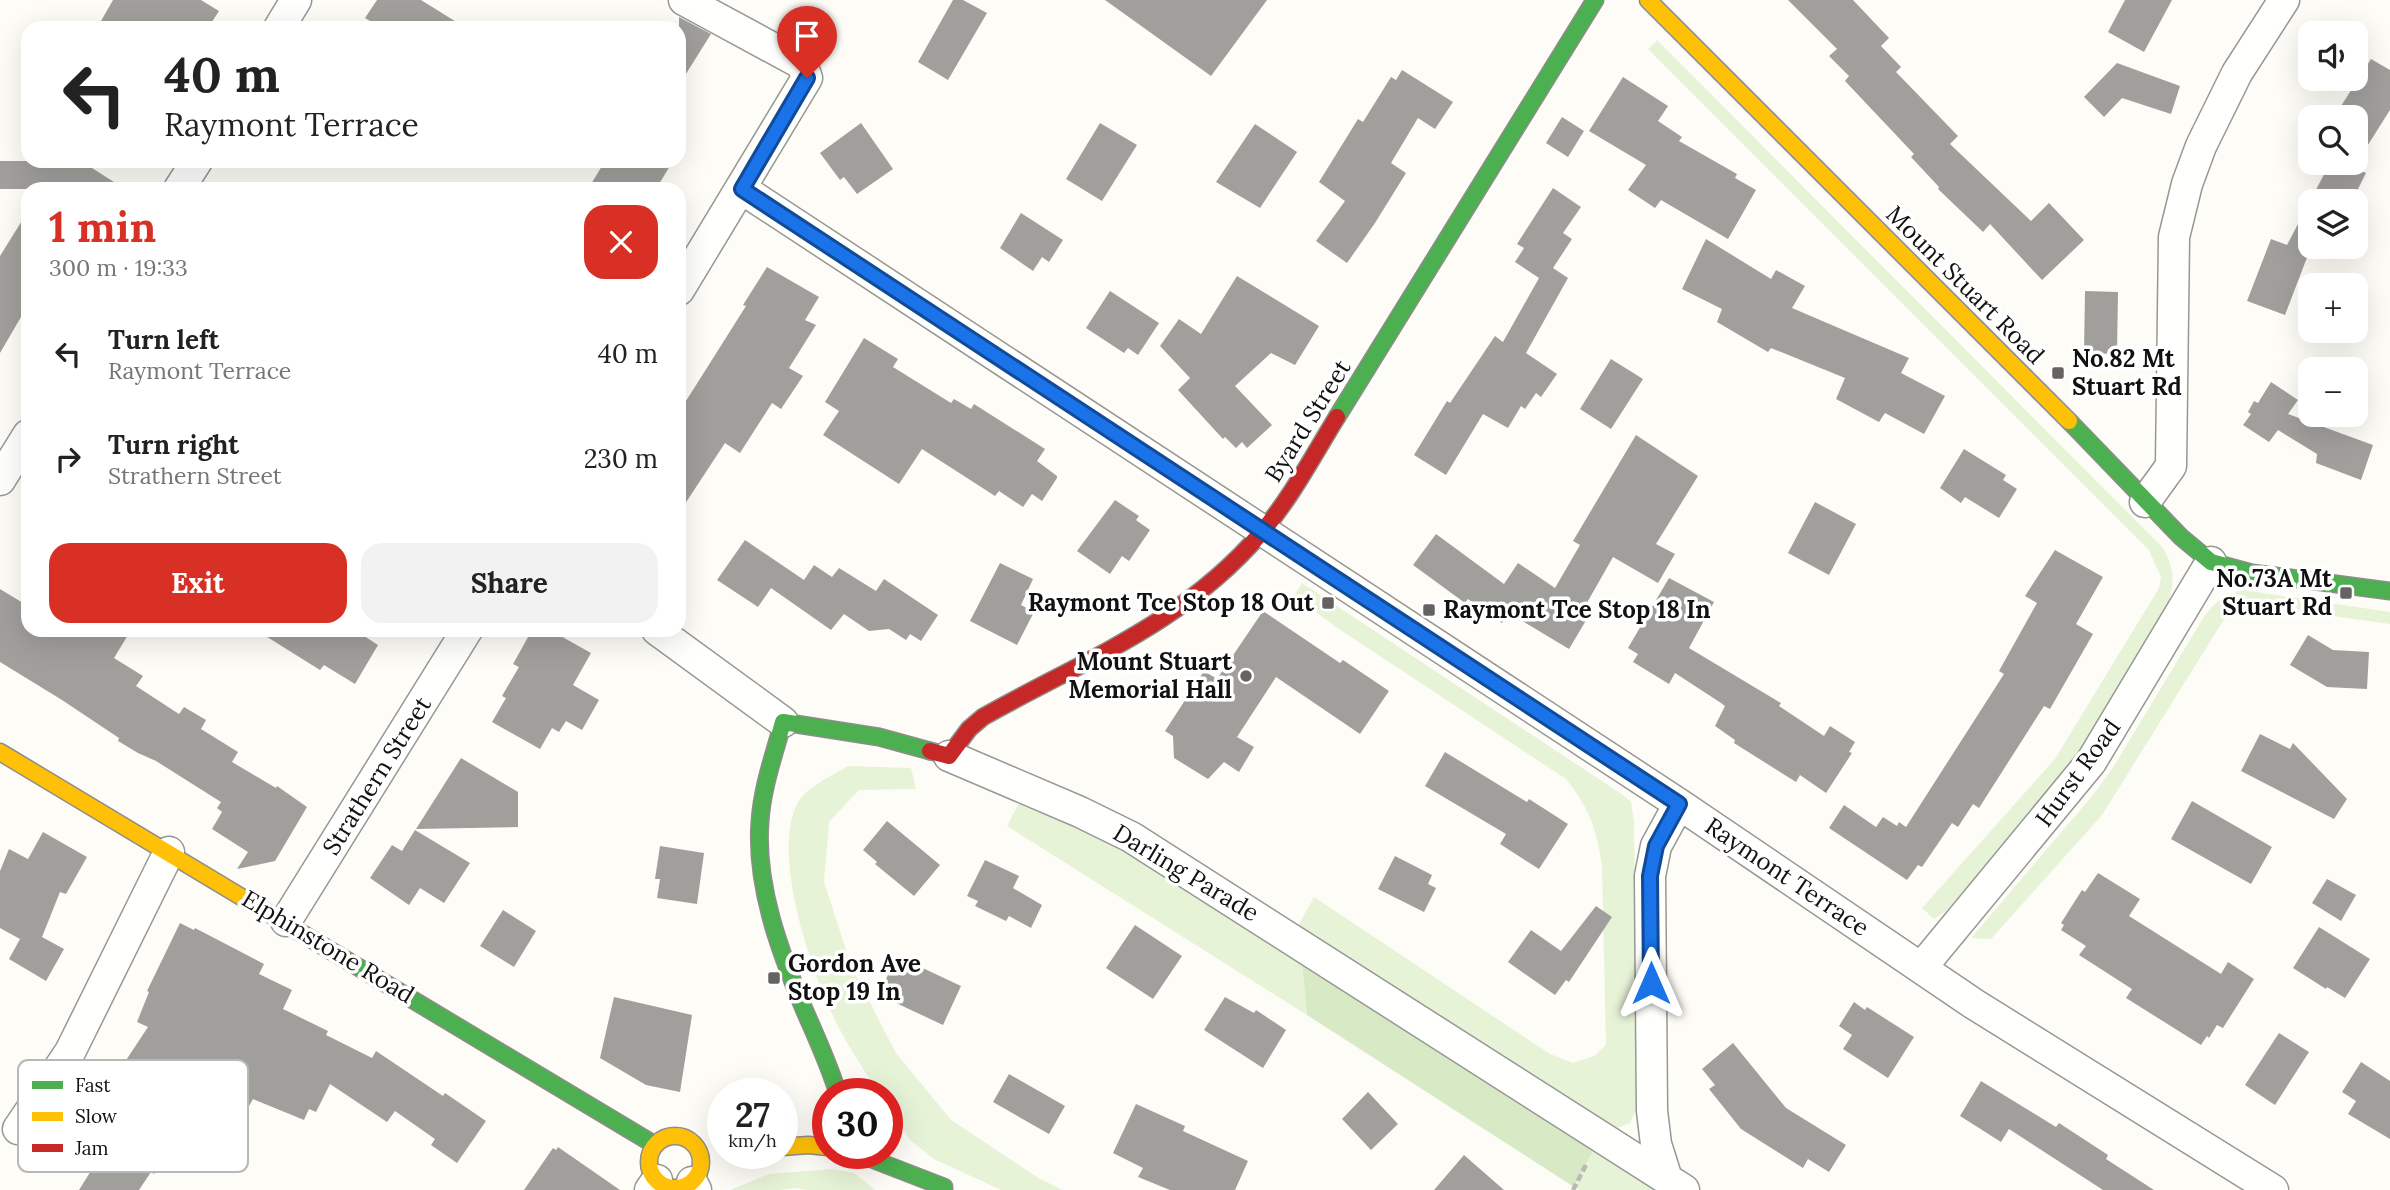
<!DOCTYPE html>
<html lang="en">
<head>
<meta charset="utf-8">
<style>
  body { margin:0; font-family:Lora,serif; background:#f2f2f2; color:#222; height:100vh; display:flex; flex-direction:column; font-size:26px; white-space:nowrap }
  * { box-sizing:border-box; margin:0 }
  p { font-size:23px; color:#767676 }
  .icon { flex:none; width:38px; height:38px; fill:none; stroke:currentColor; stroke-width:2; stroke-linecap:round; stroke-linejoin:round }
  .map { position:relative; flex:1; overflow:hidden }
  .details { position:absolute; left:21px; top:182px; width:665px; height:455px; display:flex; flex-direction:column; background:#fff; border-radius:21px; box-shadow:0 7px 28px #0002 }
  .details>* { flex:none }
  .guide { position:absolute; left:21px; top:21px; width:665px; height:147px; border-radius:21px; box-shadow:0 7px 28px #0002; background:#fff; color:#222; overflow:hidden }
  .fabs { position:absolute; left:2298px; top:21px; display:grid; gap:14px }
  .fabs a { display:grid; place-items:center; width:70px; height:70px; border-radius:14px; background:#fff; box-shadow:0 7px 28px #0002; font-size:35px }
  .speed { position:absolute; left:707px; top:1078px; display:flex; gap:14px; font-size:35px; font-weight:700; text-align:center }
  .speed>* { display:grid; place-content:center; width:91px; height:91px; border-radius:50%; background:#fff; box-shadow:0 7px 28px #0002; line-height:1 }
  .speed small { font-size:18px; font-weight:400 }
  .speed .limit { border:10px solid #d22; background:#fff; color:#111 }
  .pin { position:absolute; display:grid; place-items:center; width:60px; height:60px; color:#fff; margin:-72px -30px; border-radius:50% 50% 50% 0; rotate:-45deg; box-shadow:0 0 7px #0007 }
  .pin .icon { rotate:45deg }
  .me { position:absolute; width:77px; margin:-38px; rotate:0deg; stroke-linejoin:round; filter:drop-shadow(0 0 5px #0008) }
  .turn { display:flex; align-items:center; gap:24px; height:147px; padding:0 28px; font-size:32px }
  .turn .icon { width:91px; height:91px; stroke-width:2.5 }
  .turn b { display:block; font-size:49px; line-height:60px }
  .round { display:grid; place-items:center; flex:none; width:74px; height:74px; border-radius:21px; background:#f2f2f2 }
  .summary { display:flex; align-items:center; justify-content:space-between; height:119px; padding:0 28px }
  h1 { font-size:42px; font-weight:700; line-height:52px; color:#d93025 }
  .button { display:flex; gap:14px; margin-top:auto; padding:14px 28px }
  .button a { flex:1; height:80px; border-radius:21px; background:#d93025; color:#fff; font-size:28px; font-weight:700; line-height:80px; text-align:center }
  .button a+a { background:#f2f2f2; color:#222 }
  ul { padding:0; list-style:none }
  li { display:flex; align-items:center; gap:21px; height:105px; padding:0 28px }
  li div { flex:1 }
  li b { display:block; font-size:26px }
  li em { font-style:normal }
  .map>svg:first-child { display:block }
  .green { fill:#e7f3d7 }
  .forest { fill:#d8eac5 }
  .building { fill:#a19f9c }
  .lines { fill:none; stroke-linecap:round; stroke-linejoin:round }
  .street-casing { stroke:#979795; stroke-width:33 }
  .fast-casing { stroke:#8e8d8b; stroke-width:19 }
  .slow-casing { stroke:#8e8d8b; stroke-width:19 }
  .jam-casing { stroke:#8e8d8b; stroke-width:19 }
  .path { stroke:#b9b9b8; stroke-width:4.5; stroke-dasharray:7 3.5; stroke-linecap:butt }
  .street { stroke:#fffffe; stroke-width:30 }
  .fast { stroke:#4caf50; stroke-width:16 }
  .slow { stroke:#ffc107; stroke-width:16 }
  .jam { stroke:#c62828; stroke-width:16 }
  .route-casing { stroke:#114b97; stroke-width:18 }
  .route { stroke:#1a73e8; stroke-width:12 }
  .poi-dot { fill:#646362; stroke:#fff; stroke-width:2.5 }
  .labels { text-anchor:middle; stroke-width:7; stroke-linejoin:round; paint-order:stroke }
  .street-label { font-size:24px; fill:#111; stroke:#fff }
  .poi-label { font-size:24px; font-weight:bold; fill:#111; stroke:#fff; text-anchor:start }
  .key { fill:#fff; stroke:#b8b8b8; stroke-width:2 }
  .key-label { font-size:19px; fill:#111 }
</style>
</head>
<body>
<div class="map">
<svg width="2390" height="1190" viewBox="0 0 2390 1190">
  <rect width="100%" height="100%" fill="#fdfcf7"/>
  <path class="green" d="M1657,40L2162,547C2176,568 2174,585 2167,609L2082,750L2042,802L1946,911L1934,919L1922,908L2055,759L2159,588L2161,577L2149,550L1648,49Z
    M1302,583L1623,795L1631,802L1634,822L1638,1105L1630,1123L1617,1128L1607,1125L1298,926L1314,897L1550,1054L1573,1063L1594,1056L1606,1045L1602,866C1597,829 1589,808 1566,779L1336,627L1294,596Z
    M2243,590L2390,612V624L2247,604L2228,613L2102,815L1991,939L1971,938L2093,795L2114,766L2205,615C2216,601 2227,594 2243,590Z
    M848,766L911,768L916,789L859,790L829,822L824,882L852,968L896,1053L951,1120L1037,1177L1062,1190H1001L934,1159L910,1140L887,1105V1094H880C858,1062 836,1027 822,991C804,944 774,851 797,804C806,787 832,776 848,766Z
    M1020,801L1097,836L1148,864L1302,963L1307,1015L1007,826Z
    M1593,1151L1655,1190H1580L1574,1187Z
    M833,1169L854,1173L875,1190H807L796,1188L780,1190H730L769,1174Z"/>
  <path class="forest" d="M1302,963L1593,1151L1574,1187L1307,1015Z"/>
  <path class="building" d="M113,0H201L219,11L208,28H97Z
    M377,0H421L466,28H382L365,18Z
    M953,0H963L987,13L948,80L918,62Z
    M1105,0H1267L1211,76Z
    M1788,0H1853L1889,38L1881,46L1901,67L1896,72L1958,136L1950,144L2031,221L2049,203L2084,240L2042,280L1990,224L1983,232L1938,189L1939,187L1911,157L1914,154L1845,81L1849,76L1829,56L1837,49Z
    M2125,0H2172L2144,52L2108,32Z
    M679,17L711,34L679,85Z
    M2371,59L2390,70V110L2354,167L2366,173L2352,201H2310L2311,247L2285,315L2247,301L2271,239L2287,245L2330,163H2356V117H2334Z
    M2117,63L2180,86L2171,114L2122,98L2104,117L2084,97Z
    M1402,70L1453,102L1435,129L1418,118L1391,163L1406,173L1375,223L1347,263L1316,241L1345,201L1319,182L1358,119L1363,122L1391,77L1396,80Z
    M1623,77L1668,106L1658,121L1682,137L1679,141L1737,174L1735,178L1756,190L1728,239L1661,200L1655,208L1628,190L1646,165L1589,131Z
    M1562,117L1584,131L1568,157L1546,143Z
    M861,123L893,169L857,194L844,177L840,180L820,153Z
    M1100,123L1137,145L1102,201L1066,179Z
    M1255,124L1297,152L1260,208L1216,182Z
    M0,161H81L125,189H0Z
    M605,161H673L656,189H588Z
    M1553,188L1581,207L1563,233L1572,239L1553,268L1568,278L1526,353L1557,374L1541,397L1536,393L1525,409L1521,406L1508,428L1483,414L1446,475L1414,455L1447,401L1450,403L1495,336L1503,342L1539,278L1515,262L1524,248L1517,244Z
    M28,211V305L0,353V256Z
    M1021,213L1063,240L1049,262L1042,257L1033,271L1000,248Z
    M1706,239L1771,279L1776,270L1805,286L1792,308L1909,358L1901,373L1945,396L1924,434L1885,413L1879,422L1836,399L1845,378L1771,348L1768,352L1717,322L1722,309L1682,289Z
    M767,267L819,297L805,320L816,325L789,368L803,376L781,409L772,403L740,453L725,443L679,513V412L746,306L743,305Z
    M1237,276L1319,326L1295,365L1271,353L1235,386L1272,425L1247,448L1242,442L1236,448L1225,437L1223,439L1178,390L1190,378L1160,346L1179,319L1201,334Z
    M1110,291L1159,323L1138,355L1128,348L1124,353L1086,328Z
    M2085,291L2118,292L2117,354L2084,353Z
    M864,338L898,359L893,367L951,403L954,399L971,409L974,404L1045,449L1037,461L1057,476V478L1042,501L1032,494L1023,507L999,491L995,496L922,449L899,484L823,435L839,411L825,402Z
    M1611,359L1643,379L1611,429L1580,409Z
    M2271,382L2298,400L2288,414L2373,445L2361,480L2316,463L2317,454L2278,430L2269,442L2243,425L2251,414L2248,412L2254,401L2258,403Z
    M1636,435L1698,476L1656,544L1675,554L1658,583L1613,557L1584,608L1591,612L1569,649L1509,613L1502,623L1468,599L1465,603L1413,565L1436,534L1504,584L1518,563L1555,588L1580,545L1573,541Z
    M1964,449L2006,475L2003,480L2017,489L1999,518L1965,497L1961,503L1940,488Z
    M1115,500L1139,516L1136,520L1150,530L1129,561L1122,556L1110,574L1077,551Z
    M1815,502L1856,524L1829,575L1788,553Z
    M745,540L804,580L814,565L832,577L839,568L876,591L884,579L938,615L921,641L910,634L906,640L889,629L869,631L844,614L831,630L771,588L758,607L717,580Z
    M2055,550L2103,577L2076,624L2093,634L2050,709L2044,706L1979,808L1973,804L1958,827L1952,823L1922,867L1918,865L1907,880L1829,828L1844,805L1876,827L1883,817L1897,826L1899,822L1906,827L2004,674L1999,671L2037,603L2025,596Z
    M1000,563L1033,579L1021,605L1034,612L1017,645L970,621Z
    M1669,578L1714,602L1689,648L1781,703L1779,706L1824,736L1830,726L1855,742L1849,752L1852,753L1826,793L1800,775L1796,782L1734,743L1735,740L1715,726L1725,706L1721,703L1675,673L1669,684L1633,662L1638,654L1628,648Z
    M0,589L28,606V630H131L114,658L143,676L136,686L179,714L184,707L206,720L201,729L238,752L232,762L276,788L277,786L307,807L275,861L237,869L248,852L212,829L222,812L217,808L221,802L156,761L138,753L118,741L119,738L62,700L0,662Z
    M1263,611L1340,663L1343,660L1389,691L1360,734L1276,677L1237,737L1254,747L1239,772L1224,762L1208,779L1174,758L1173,736L1165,731L1204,671L1217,679Z
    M256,630H355L378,645L355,684L324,665L320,670Z
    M532,630H550L591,653L573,685L599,700L582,730L566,721L559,732L552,728L540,749L492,722L506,698L502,696L519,667L513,664Z
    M2308,635L2333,650L2369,652L2367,689L2327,687L2290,665Z
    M2260,734L2290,749L2293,743L2347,799L2334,819L2241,771Z
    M1445,752L1527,802L1529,799L1568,824L1539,869L1500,844L1506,834L1425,786Z
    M461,758L518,792V827L416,829Z
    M2192,801L2272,847L2251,884L2171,839Z
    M887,821L940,865L914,896L875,864L877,862L863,850Z
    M415,830L470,863L444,903L420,888L409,905L370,878L392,845L402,851Z
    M43,832L87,857L66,894L60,892L42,937L64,949L46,981L9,959L20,939L0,928V871L9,849L28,859Z
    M660,846L704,853L697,904L657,898L660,879H655Z
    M1395,856L1432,875L1428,884L1436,888L1424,912L1378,889Z
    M985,860L1019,876L1013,888L1042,905L1031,928L1009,916L1006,921L975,906L978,901L967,896Z
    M2098,873L2140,899L2129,916L2221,974L2228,962L2254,979L2223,1028L2217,1025L2209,1038L2207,1036L2201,1045L2126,998L2132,989L2079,955L2086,946L2061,930L2064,925L2061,923L2082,890L2085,892Z
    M2327,879L2356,895L2341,921L2312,903Z
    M1596,906L1612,917L1569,982L1566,980L1555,995L1508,962L1531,930L1561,951Z
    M503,910L536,931L514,967L480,946Z
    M180,923L194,930L195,928L264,964L259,974L292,990L283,1009L328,1031L326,1035L372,1058L376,1051L443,1096L445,1093L486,1121L457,1163L431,1145L435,1139L395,1111L387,1122L330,1084L316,1112L309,1109L304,1120L253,1099L249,1106L208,1078L160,1146L169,1152L154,1174L151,1172L139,1190H79L104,1150L93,1143L123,1099L107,1089L148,1027L137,1022L149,992L147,991Z
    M1135,925L1182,956L1153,999L1106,968Z
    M2319,927L2370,959L2345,998L2327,987L2326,989L2293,968Z
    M894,961L910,969L912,963L961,986L943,1025L879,995Z
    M614,997L692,1015L680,1092L646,1085L600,1058Z
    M1225,997L1254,1013L1256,1010L1286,1030L1263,1068L1204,1030Z
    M1854,1002L1865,1010L1867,1007L1914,1037L1888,1078L1843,1049L1852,1035L1839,1026Z
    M2279,1033L2309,1052L2275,1105L2245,1085Z
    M1733,1043L1786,1108L1846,1145L1829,1172L1808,1159L1803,1168L1741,1129L1709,1089L1715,1085L1702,1069Z
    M2361,1062L2390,1081V1139L2348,1114L2356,1101L2342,1092Z
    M1009,1074L1065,1106L1049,1134L993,1102Z
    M1981,1081L2056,1127L2059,1123L2108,1155L2106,1159L2154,1190H2103L2009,1129L2001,1142L1960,1116Z
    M1368,1092L1398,1124L1371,1150L1342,1119Z
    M1136,1104L1185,1126L1183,1131L1248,1161L1235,1190H1170L1138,1177L1143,1168L1113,1153Z
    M558,1147L620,1190H524L553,1148L556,1150Z
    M1464,1155L1504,1190H1434Z"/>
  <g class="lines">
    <defs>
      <path id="street" d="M279,28L296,0
        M179,189L197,161
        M742,189L1679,804L1974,1004L2273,1190
        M679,290L807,78L802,64L684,0
        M0,480L28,435
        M2145,502L2171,466L2174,237L2187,184L2201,146L2237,73L2284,0
        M657,630L783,722
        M949,756L1080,812L1131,837L1684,1190
        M286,921L467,630
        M1921,968L2091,762L2211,562
        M18,1129L70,1052L169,852
        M1667,1179L1656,1144L1652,1111L1650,876L1656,846L1679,804
        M692,1182L696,1190
        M650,1190L657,1180"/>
      <path id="fast" d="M1337,417L1595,0
        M2069,421L2181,537L2211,562L2252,573L2390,591
        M318,943L655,1145
        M838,1094C829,1064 816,1037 804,1009C780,952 755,885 760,822C762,788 774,755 783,722L879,737L930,751
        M856,1153L944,1187V1190"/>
      <path id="slow" d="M1648,0L2069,421
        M0,752L318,943
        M649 1162a26 26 0 1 1 52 0a26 26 0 1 1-52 0Z
        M782,1147L808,1145L828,1147"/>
      <path id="jam" d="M930,751L949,756L969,729L983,717C1084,660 1183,624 1261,533C1291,498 1313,456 1337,417"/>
    </defs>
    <use href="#street" class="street-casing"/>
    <use href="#fast" class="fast-casing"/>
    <use href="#slow" class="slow-casing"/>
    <use href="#jam" class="jam-casing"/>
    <path class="path" d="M1573,1190L1587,1163"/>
    <use href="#street" class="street"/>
    <use href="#fast" class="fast"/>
    <use href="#slow" class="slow"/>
    <use href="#jam" class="jam"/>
  </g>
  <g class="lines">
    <defs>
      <path id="route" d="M807,78L742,189L1679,804L1656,846L1650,876L1651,983"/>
    </defs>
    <use href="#route" class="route-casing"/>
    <use href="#route" class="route"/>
  </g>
  <g class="poi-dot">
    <rect x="2051" y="366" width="14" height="14" rx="3.5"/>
    <rect x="2339" y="586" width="14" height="14" rx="3.5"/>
    <rect x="1321" y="596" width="14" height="14" rx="3.5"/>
    <rect x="1422" y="603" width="14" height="14" rx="3.5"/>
    <circle cx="1246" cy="676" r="7"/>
    <rect x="767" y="971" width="14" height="14" rx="3.5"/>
  </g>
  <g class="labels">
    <g class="street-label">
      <text transform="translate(1965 285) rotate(45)" y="8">Mount Stuart Road</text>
      <text transform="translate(1308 421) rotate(-58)" y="8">Byard Street</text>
      <text transform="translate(2078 773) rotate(-54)" y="8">Hurst Road</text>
      <text transform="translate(377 776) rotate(-58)" y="8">Strathern Street</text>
      <text transform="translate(1186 873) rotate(31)" y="8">Darling Parade</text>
      <text transform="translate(1787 877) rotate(34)" y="8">Raymont Terrace</text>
      <text transform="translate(328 947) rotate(31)" y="8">Elphinstone Road</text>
    </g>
    <g class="poi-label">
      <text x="2072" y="367">No.82 Mt<tspan x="2072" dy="28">Stuart Rd</tspan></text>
      <text x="2332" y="587" text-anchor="end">No.73A Mt<tspan x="2332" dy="28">Stuart Rd</tspan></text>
      <text x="1314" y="611" text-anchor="end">Raymont Tce Stop 18 Out</text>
      <text x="1443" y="618">Raymont Tce Stop 18 In</text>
      <text x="1232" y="670" text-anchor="end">Mount Stuart<tspan x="1232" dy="28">Memorial Hall</tspan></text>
      <text x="788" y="972">Gordon Ave<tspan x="788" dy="28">Stop 19 In</tspan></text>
    </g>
  </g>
  <rect x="18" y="1060" width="230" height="112" rx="10" class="key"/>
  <rect x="32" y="1081" width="31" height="8" fill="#4caf50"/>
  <rect x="32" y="1112" width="31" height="9" fill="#ffc107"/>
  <rect x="32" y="1144" width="31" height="8" fill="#c62828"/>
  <g class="key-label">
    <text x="75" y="1092">Fast</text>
    <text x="75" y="1123">Slow</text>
    <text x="75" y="1155">Jam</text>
  </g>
</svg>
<div class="fabs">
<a><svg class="icon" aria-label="sound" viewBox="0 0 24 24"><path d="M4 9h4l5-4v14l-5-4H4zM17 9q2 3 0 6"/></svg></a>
<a><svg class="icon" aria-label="search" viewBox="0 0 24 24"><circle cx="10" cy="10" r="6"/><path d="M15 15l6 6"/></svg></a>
<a><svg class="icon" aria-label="layers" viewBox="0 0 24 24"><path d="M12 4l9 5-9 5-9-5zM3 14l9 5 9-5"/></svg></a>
<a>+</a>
<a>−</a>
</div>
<div class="speed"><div>27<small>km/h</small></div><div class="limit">30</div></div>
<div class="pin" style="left:807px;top:78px;background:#d93025"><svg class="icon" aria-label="arrive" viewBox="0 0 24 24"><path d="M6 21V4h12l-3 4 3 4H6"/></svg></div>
<svg class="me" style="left:1651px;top:983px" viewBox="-20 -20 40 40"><path d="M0-17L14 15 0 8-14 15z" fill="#1a73e8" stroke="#fff" stroke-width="4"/></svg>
<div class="guide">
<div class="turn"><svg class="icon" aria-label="left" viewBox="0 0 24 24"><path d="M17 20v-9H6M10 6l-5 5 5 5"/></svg><div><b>40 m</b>Raymont Terrace</div></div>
</div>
<section class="details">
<div class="summary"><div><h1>1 min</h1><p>300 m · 19:33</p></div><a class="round" style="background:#d93025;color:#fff"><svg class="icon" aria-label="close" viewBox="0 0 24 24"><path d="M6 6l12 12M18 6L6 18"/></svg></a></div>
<ul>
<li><svg class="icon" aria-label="left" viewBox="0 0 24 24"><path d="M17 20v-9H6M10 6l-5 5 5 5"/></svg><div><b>Turn left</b><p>Raymont Terrace</p></div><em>40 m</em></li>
<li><svg class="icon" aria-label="right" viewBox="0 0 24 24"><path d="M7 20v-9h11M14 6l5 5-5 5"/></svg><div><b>Turn right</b><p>Strathern Street</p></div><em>230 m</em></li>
</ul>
<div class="button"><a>Exit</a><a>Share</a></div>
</section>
</div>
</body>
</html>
